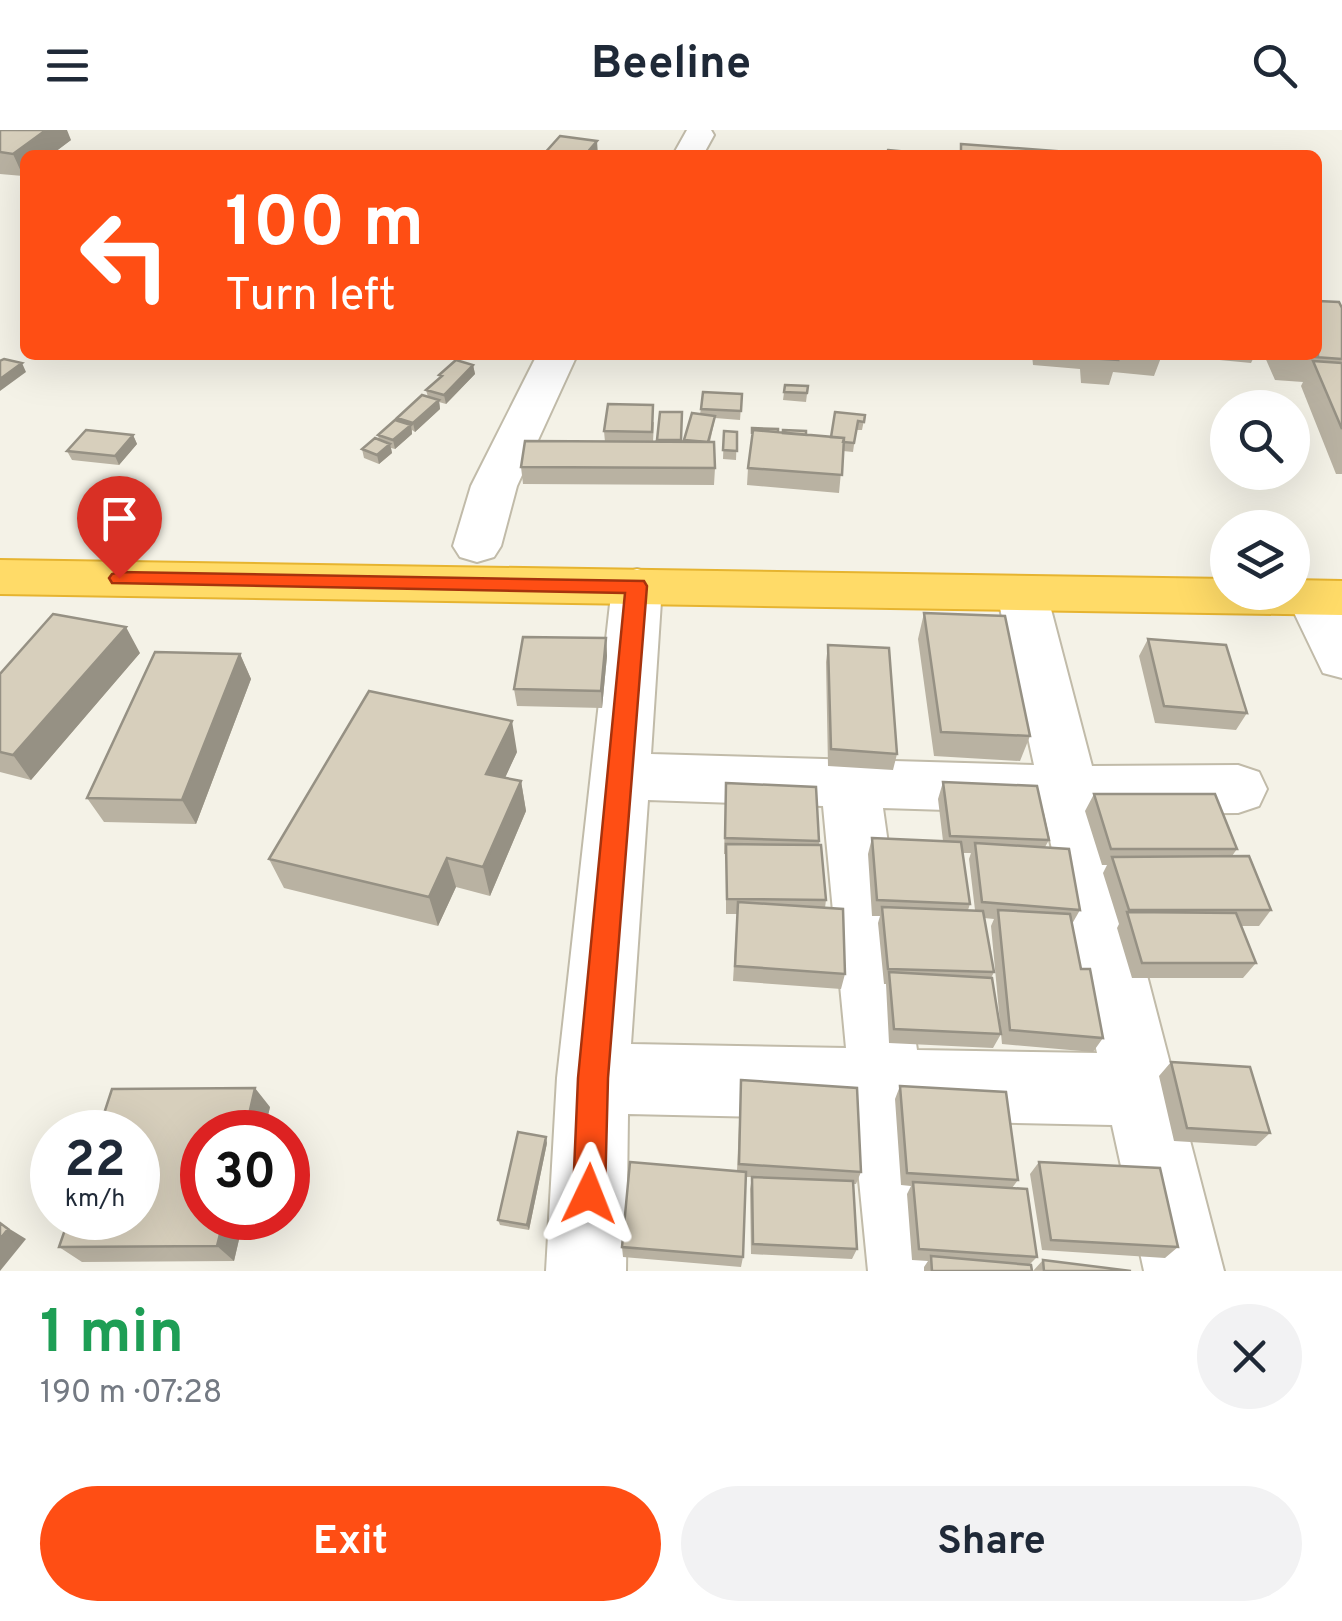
<!DOCTYPE html>
<html lang="en">
<head>
<meta charset="utf-8">
<style>
  body { margin:0; font-family:Overpass,sans-serif; background:#f2f2f3; color:#1f2937; height:100vh; display:flex; flex-direction:column; font-size:38px; white-space:nowrap }
  * { box-sizing:border-box; margin:0 }
  p { font-size:32px; color:#747a83 }
  .icon { flex:none; width:55px; height:55px; fill:none; stroke:currentColor; stroke-width:2; stroke-linecap:round; stroke-linejoin:round }
  .map { position:relative; height:1141px; overflow:hidden }
  .sheet { display:flex; flex-direction:column; background:#fff; flex:1 }
  .sheet>* { flex:none }
  .hud { position:absolute; left:20px; top:20px; width:1302px; height:210px; border-radius:15px; box-shadow:0 10px 40px #0002; background:#ff4e14; color:#fff; overflow:hidden }
  .tools { position:absolute; left:1210px; top:260px; display:grid; gap:20px }
  .tools a { display:grid; place-items:center; width:100px; height:100px; border-radius:50%; background:#fff; box-shadow:0 10px 40px #0002; font-size:50px }
  .speed { position:absolute; left:30px; top:980px; display:flex; gap:20px; font-size:50px; font-weight:700; text-align:center }
  .speed>* { display:grid; place-content:center; width:130px; height:130px; border-radius:50%; background:#fff; box-shadow:0 10px 40px #0002; line-height:1 }
  .speed small { font-size:25px; font-weight:400 }
  .speed .limit { border:15px solid #d22; background:#fff; color:#111 }
  .pin { position:absolute; display:grid; place-items:center; width:85px; height:85px; color:#fff; margin:-102px -42px; border-radius:50% 50% 50% 0; rotate:-45deg; box-shadow:0 0 10px #0007 }
  .pin .icon { rotate:45deg }
  .me { position:absolute; width:110px; margin:-55px; rotate:2deg; stroke-linejoin:round; filter:drop-shadow(0 0 8px #0008) }
  .turn { display:flex; align-items:center; gap:35px; height:210px; padding:0 40px; font-size:45px }
  .turn .icon { width:130px; height:130px; stroke-width:2.5 }
  .turn b { display:block; font-size:70px; line-height:85px }
  .round { display:grid; place-items:center; flex:none; width:105px; height:105px; border-radius:52px; background:#f2f2f3 }
  .summary { display:flex; align-items:center; justify-content:space-between; height:170px; padding:0 40px }
  h1 { font-size:60px; font-weight:700; line-height:75px; color:#1e9e55 }
  .action { display:flex; gap:20px; margin-top:auto; padding:20px 40px }
  .action a { flex:1; height:115px; border-radius:60px; background:#ff4e14; color:#fff; font-size:40px; font-weight:700; line-height:115px; text-align:center }
  .action a+a { background:#f2f2f3; color:#1f2937 }
  header { display:flex; justify-content:space-between; align-items:center; height:130px; padding:0 40px; background:#fff; font-size:45px; font-weight:700 }
  .map>svg:first-child { display:block }
  .lines { fill:none; stroke-linecap:round; stroke-linejoin:round }
  .minor-casing { stroke:#c1bba9; stroke-width:4 }
  .highway-casing { stroke:#e6b430; stroke-width:4 }
  .minor { fill:#fff; fill-rule:evenodd }
  .highway { fill:#ffdb68; fill-rule:evenodd }
  .wall { fill:#b9b2a2; fill-rule:evenodd }
  .shaded-wall { fill:#969184 }
  .building { fill:#d7cfbc; stroke:#969184; stroke-width:2.5 }
  .route { fill:#ff4e14; stroke:#a6330d; stroke-width:2.5 }
</style>
</head>
<body>
<header><svg class="icon" aria-label="menu" viewBox="0 0 24 24"><path d="M4 6h16M4 12h16M4 18h16"/></svg>Beeline<svg class="icon" aria-label="search" viewBox="0 0 24 24"><circle cx="10" cy="10" r="6"/><path d="M15 15l6 6"/></svg></header>
<div class="map">
<svg width="1342" height="1141" viewBox="0 0 1342 1141">
  <rect width="100%" height="100%" fill="#f4f2e7"/>
  <g class="lines">
    <defs>
      <path id="minor" d="M687,0H711L714,5L703,25H673Z
        M537,225H577L517,356L501,416L494,427L477,432L460,427L453,416L471,356Z
        M637,439L655,444L662,456L651,624L1034,635L997,464L1004,452L1022,447L1040,452L1047,464L1092,636L1238,635L1259,642L1267,659L1259,676L1238,683L1105,684L1224,1141H1144L1112,995L927,991L948,1141H868L853,989L628,984L626,1141H546L557,948L612,456L619,444ZM648,670L823,676L846,918L631,914ZM883,678L1044,683L1097,923L917,920Z
        M1312,451L1330,456L1342,477V548L1323,543L1287,468L1294,456Z"/>
      <path id="highway" d="M0,430L1228,449V462H1292V450L1342,451V485L0,464Z"/>
    </defs>
    <use href="#minor" class="minor-casing"/>
    <use href="#highway" class="highway-casing"/>
    <use href="#minor" class="minor"/>
    <use href="#highway" class="highway"/>
  </g>
  <path class="wall" d="M0,0L71,10L51,25H25V45L23,46L0,44Z
    M1342,178V344H1336L1301,256L1303,252L1275,250L1264,225H1318Z
    M1032,225H1162L1154,246L1113,242L1109,255L1081,253L1080,239L1033,235Z
    M1178,225H1255L1251,233L1178,226Z
    M473,235L475,244L446,274L439,272L440,279L415,302L412,300V304L395,319L391,318L392,323L379,334L364,328L362,319L379,310L378,305L398,291L397,288L428,267L426,260L440,248L439,245Z
    M785,255L808,256L806,272L783,270Z
    M742,264L740,290L715,288L710,312L715,338L714,355L523,354L521,337L605,312L604,301L654,292L653,312H657L660,282H682L681,312H684L700,284L701,279Z
    M865,285L862,300H856L853,322L843,321L839,363L747,355L748,338L778,302L831,307Z
    M724,301L737,302L736,330L723,329Z
    M133,305L137,314L119,335L72,330L67,321Z
    M924,483L1030,606L1020,631L934,626L918,509Z
    M606,508L607,526L602,578L517,576L514,559Z
    M1148,509L1247,583L1236,600L1155,593L1139,526Z
    M828,515L897,624L893,640L828,636L826,532Z
    M140,523L31,650L0,642V544Z
    M240,524L251,549L196,694L104,692L87,668Z
    M517,622L505,647L521,651L526,681L490,766L456,757L438,796L284,758L269,729Z
    M943,652L1049,710L1045,717L1080,780L1072,794L1081,839L1103,908L1093,922L1002,914L991,796L994,789L984,788L994,842L991,848L1001,904L993,918L889,913L886,854H884L878,793L880,786H872L868,724L872,708L943,711L938,669ZM963,723H971L969,729L975,780H968L970,774Z
    M726,653L819,711L826,770L825,778L845,844L841,859L733,851L737,784H726V724H724Z
    M1094,664L1237,719L1232,726L1271,780L1259,796H1241L1256,833L1243,848H1132L1117,798L1119,794L1103,743L1107,735H1102L1085,681Z
    M1171,932L1270,1003L1256,1016L1174,1011L1159,946Z
    M741,950L861,1042L856,1054H853L857,1119L852,1129L751,1124L750,1059L752,1047H746L743,1127L741,1137L623,1127L622,1117L737,1041Z
    M900,956L1018,1050L1012,1058L1037,1127L1029,1135L1032,1141H924V1137L928,1131L912,1130L907,1064L911,1056L901,1055L895,969Z
    M270,977L234,1131L82,1132L59,1117Z
    M547,1013L529,1100L500,1095L498,1090Z
    M1039,1032L1178,1117L1165,1128L1042,1120L1030,1044Z
    M1043,1130L1131,1141H1033Z"/>
  <path class="shaded-wall" d="M46,0H67L71,10L51,25H25V45L23,46L13,24Z
    M597,11L598,25H585Z
    M22,233L26,242L0,261V249Z
    M473,235L475,244L446,274L444,265Z
    M439,270L440,279L415,302L413,293Z
    M411,295L412,304L395,319L393,310Z
    M133,305L137,314L119,335L115,326Z
    M390,314L392,323L379,334L377,325Z
    M126,497L140,523L31,650L13,625Z
    M606,508L607,526L602,578L601,561Z
    M240,524L251,549L196,694L182,670Z
    M512,591L517,622L493,674L486,644Z
    M521,651L526,681L490,766L483,737Z
    M447,728L456,757L438,796L429,767Z
    M255,958L270,977L264,1002H245Z
    M546,1007L547,1013L529,1100L527,1095Z
    M224,1088H244L234,1131L217,1116Z
    M0,1093L26,1109L0,1141Z"/>
  <path class="building" d="M0,0H46L13,24L0,22Z
    M560,6L597,11L585,25H543Z
    M961,14L1108,25H961Z
    M888,20L930,24L886,25Z
    M1318,171L1339,172L1342,178V229L1287,225H1318Z
    M1089,225H1117L1118,230L1089,228Z
    M4,229L22,233L0,249V231Z
    M456,230L473,235L444,265L426,260L442,246L439,245Z
    M1313,231L1342,233V299Z
    M785,255L808,256L807,263L784,262Z
    M703,262L742,264L741,281L701,279Z
    M422,265L439,270L413,293L397,288Z
    M608,274L653,275L652,302L604,301Z
    M660,282H682L681,310H657Z
    M835,282L865,285L864,292L858,291L854,313L843,312L844,308L831,307Z
    M692,283L715,286L708,312L684,310Z
    M395,290L411,295L393,310L378,305Z
    M752,298L778,299V302L753,300L752,304Z
    M86,300L133,305L115,326L67,321Z
    M753,300L844,308L842,345L748,338Z
    M783,300L806,301V305L783,303Z
    M724,301L737,302V321L723,320Z
    M375,308L390,314L377,325L362,319Z
    M525,311L714,312L715,338L521,337Z
    M924,483L1005,486L1030,606L941,602Z
    M53,484L126,497L13,625L0,622V544Z
    M523,507L606,508L601,561L514,559Z
    M1148,509L1226,515L1247,583L1164,576Z
    M828,515L889,518L897,624L831,619Z
    M155,522L240,524L182,670L87,668Z
    M369,561L512,591L486,644L521,651L483,737L447,728L429,767L269,729Z
    M943,652L1037,656L1049,710L950,706Z
    M726,653L816,657L819,711L725,708Z
    M1094,664H1215L1237,719H1111Z
    M872,708L961,712L970,774L877,770Z
    M975,713L1069,719L1080,780L982,772Z
    M726,714L821,715L826,770L727,769Z
    M1249,726L1271,780H1129L1112,727Z
    M738,772L843,779L845,844L735,836Z
    M882,777L983,781L994,842L888,839Z
    M998,780L1070,784L1081,839H1090L1103,908L1010,900Z
    M1127,782L1236,783L1256,833H1142Z
    M889,842L992,848L1001,904L894,899Z
    M1171,932L1250,937L1270,1003L1187,998Z
    M741,950L857,958L861,1042L739,1034Z
    M900,956L1006,962L1018,1050L907,1043Z
    M255,958L245,1002H202V1088H224L217,1116L59,1117L69,1088H138V1002H98L112,959Z
    M518,1002L546,1007L527,1095L498,1090Z
    M630,1032L746,1042L743,1127L622,1117Z
    M1039,1032L1160,1038L1178,1117L1051,1110Z
    M752,1047L853,1051L857,1119L753,1114Z
    M913,1052L1027,1059L1037,1127L919,1119Z
    M0,1093L8,1099L0,1109Z
    M931,1126L1031,1135L1032,1141H932Z
    M1043,1130L1131,1141H1044Z"/>
  <path class="route" d="M119,442L644,451L647,456L608,948L605,1064L600,1075L589,1080L578,1075L573,1064L578,948L625,463L112,453L109,448L112,444Z"/>
</svg>
<div class="tools">
<a><svg class="icon" aria-label="search" viewBox="0 0 24 24"><circle cx="10" cy="10" r="6"/><path d="M15 15l6 6"/></svg></a>
<a><svg class="icon" aria-label="layers" viewBox="0 0 24 24"><path d="M12 4l9 5-9 5-9-5zM3 14l9 5 9-5"/></svg></a>
</div>
<div class="speed"><div>22<small>km/h</small></div><div class="limit">30</div></div>
<div class="pin" style="left:119px;top:448px;background:#d93025"><svg class="icon" aria-label="arrive" viewBox="0 0 24 24"><path d="M6 21V4h12l-3 4 3 4H6"/></svg></div>
<svg class="me" style="left:589px;top:1064px" viewBox="-20 -20 40 40"><path d="M0-17L14 15 0 8-14 15z" fill="#ff4e14" stroke="#fff" stroke-width="4"/></svg>
<div class="hud">
<div class="turn"><svg class="icon" aria-label="left" viewBox="0 0 24 24"><path d="M17 20v-9H6M10 6l-5 5 5 5"/></svg><div><b>100 m</b>Turn left</div></div>
</div>
</div>
<section class="sheet">
<div class="summary"><div><h1>1 min</h1><p>190 m · 07:28</p></div><a class="round"><svg class="icon" aria-label="close" viewBox="0 0 24 24"><path d="M6 6l12 12M18 6L6 18"/></svg></a></div>
<div class="action"><a>Exit</a><a>Share</a></div>
</section>
</body>
</html>
